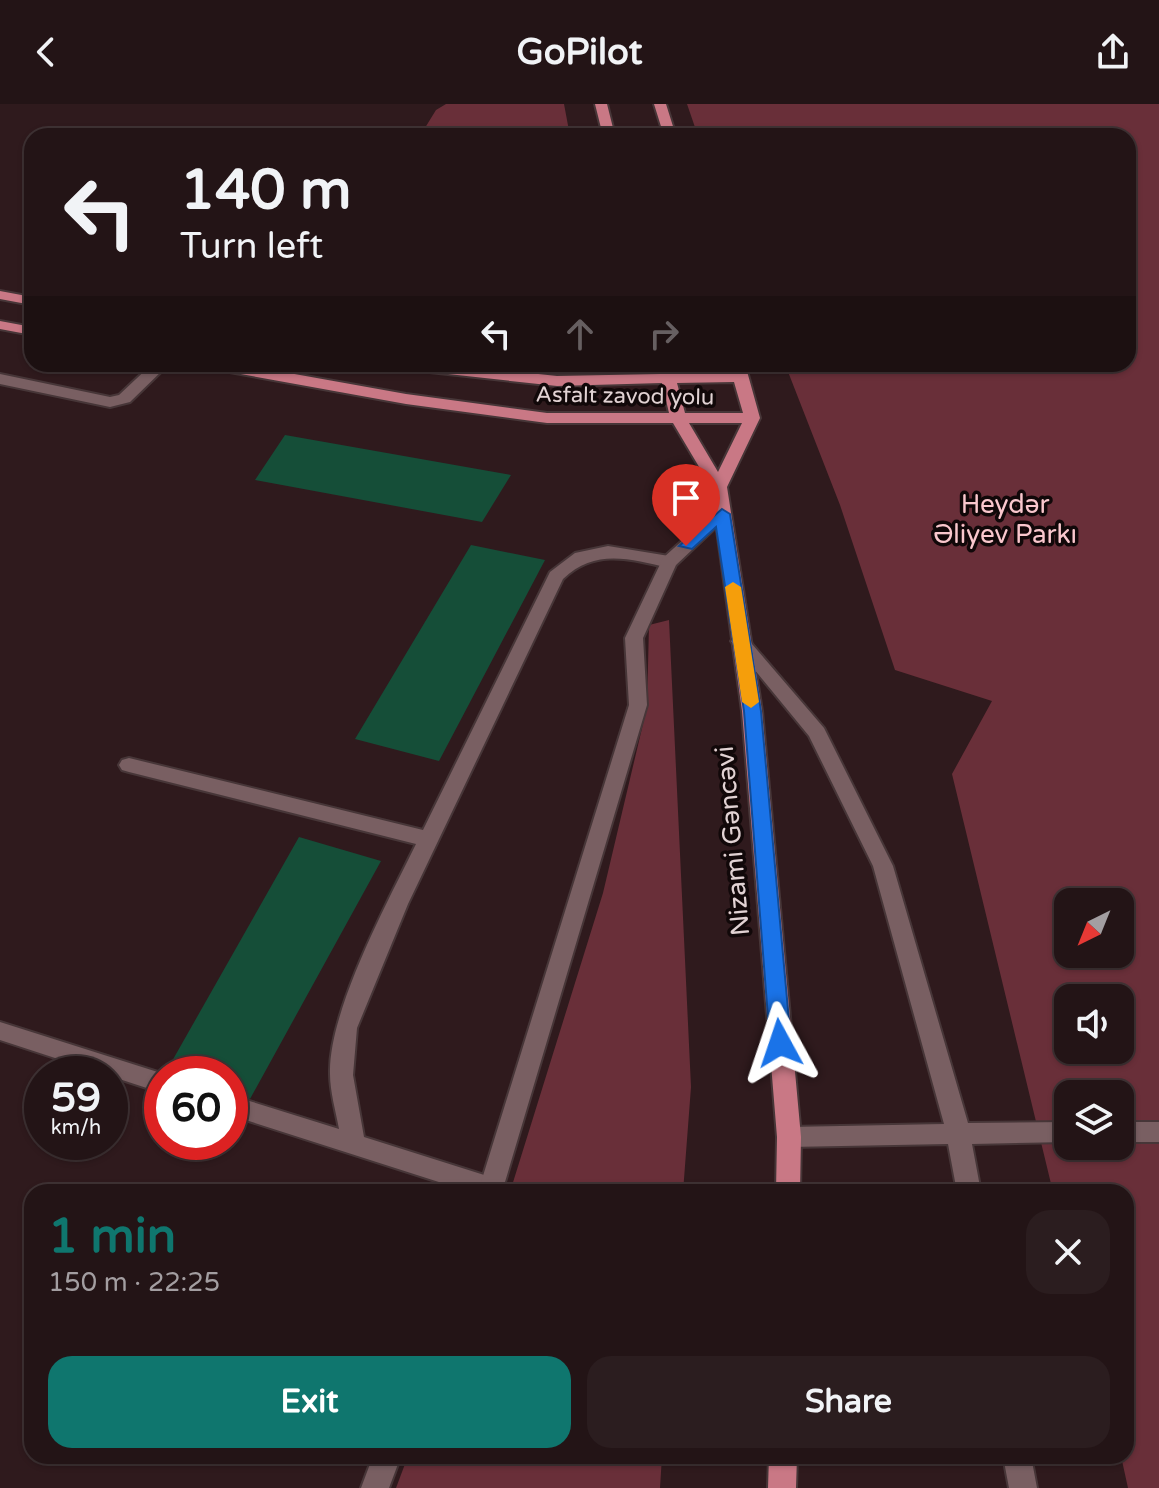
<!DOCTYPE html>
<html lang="en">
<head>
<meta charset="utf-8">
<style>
  body { margin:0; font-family:"Varela Round",sans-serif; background:#2b1d1f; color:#f1f3f6; height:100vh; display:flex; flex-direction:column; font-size:30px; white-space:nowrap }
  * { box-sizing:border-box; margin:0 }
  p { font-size:26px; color:#a39ea1 }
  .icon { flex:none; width:44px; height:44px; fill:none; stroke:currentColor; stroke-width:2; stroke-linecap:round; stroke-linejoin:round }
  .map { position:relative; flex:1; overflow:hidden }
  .panel { position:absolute; left:24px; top:1080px; width:1110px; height:280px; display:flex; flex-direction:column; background:#231416; border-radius:24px; box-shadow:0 2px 6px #0004,0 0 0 2px #403335 }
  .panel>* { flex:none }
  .hud { position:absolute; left:24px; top:24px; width:1112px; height:244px; border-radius:24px; box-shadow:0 2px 6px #0004,0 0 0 2px #403335; background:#231416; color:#f1f3f6; overflow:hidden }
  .needle { width:52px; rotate:223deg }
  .controls { position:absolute; left:1054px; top:784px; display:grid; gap:16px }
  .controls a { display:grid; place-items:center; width:80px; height:80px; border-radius:16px; background:#231416; box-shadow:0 2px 6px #0004,0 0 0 2px #403335; font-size:40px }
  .speed { position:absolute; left:24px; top:952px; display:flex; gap:16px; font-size:40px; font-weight:700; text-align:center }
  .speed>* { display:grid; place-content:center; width:104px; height:104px; border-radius:50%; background:#231416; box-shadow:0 2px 6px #0004,0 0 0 2px #403335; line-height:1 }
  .speed small { font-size:20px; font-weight:400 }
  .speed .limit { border:12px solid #d22; background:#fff; color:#111 }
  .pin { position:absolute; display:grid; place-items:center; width:68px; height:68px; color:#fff; margin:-82px -34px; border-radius:50% 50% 50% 0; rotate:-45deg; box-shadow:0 0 8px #0007 }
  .pin .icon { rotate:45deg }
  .me { position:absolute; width:88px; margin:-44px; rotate:355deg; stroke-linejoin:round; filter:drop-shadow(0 0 6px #0008) }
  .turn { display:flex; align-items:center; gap:28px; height:168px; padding:0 24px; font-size:36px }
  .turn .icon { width:104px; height:104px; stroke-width:2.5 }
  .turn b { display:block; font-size:56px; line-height:68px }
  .lanes { display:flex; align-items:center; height:76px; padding:0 24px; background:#0003; justify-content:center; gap:40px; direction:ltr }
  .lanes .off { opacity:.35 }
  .round { display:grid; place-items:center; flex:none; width:84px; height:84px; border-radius:24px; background:#2b1d1f }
  .summary { display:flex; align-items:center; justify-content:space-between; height:136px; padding:0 24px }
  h1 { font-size:48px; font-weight:700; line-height:60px; color:#0f766e }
  .action { display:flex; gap:16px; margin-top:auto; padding:16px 24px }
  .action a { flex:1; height:92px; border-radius:24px; background:#0f766e; color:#fff; font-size:32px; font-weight:700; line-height:92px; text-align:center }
  .action a+a { background:#2b1d1f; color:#f1f3f6 }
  header { display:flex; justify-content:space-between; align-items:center; height:104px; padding:0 24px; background:#231416; font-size:36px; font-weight:700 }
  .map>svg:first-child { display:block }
  .green { fill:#692f39; fill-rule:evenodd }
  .building { fill:#154e38 }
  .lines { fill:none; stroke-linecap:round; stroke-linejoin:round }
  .service-casing { stroke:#473638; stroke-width:4 }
  .minor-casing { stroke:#473638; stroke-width:4 }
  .primary-casing { stroke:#473638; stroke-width:4 }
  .service { fill:#795f62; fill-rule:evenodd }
  .minor { fill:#795f62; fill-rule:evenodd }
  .primary { fill:#c97885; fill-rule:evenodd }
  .route { fill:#1a73e8; stroke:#114b97; stroke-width:2 }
  .slow { fill:#f59e0b }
  .labels { text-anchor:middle; stroke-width:7; stroke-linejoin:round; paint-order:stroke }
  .far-street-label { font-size:22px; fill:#e1d2d3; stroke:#110809 }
  .park-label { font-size:26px; fill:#fac7cd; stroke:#110809 }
  .street-label { font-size:26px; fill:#e1d2d3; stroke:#110809 }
</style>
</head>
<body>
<header><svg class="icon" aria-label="back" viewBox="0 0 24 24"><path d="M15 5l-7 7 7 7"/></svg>GoPilot<svg class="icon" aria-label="share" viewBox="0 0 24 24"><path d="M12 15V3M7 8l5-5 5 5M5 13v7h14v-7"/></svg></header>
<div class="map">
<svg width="1159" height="1384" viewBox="0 0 1159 1384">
  <rect width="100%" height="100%" fill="#2f1a1d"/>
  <path class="green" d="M446,0H564L570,32H420L436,6Z
    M687,0H1159V1384H1128L1121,1352H1126V1088H1053L952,670L992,597L895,566L840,401L785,260H1128V32H698ZM1068,798H1120V850H1068ZM1068,894H1120V946H1068ZM1068,990H1120V1042H1068Z
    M669,516L691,983L683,1088H510L603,789L647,603L649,521Z
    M408,1352H662L660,1384H396Z"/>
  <path class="building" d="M285,331L511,371L482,418L255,376Z
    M471,441L545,456L439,657L355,635Z
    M299,733L381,757L250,995L230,988V970H178L167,966Z"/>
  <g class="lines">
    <defs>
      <path id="service" d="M152,260H169L130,298L110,303L0,280V270L110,293L119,291Z
        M608,442L669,452L678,458L669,464C630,455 595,444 563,475L408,800L357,924L353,971L364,1033L500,1076L501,1088H470L230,1011V991L339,1025C336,1008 330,988 330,970C328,908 388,797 416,740L129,668L122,666L119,661L122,656L129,654L423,726L550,468L575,449Z
        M740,531L746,533L824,624L893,762L968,1019L1068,1018V1038L972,1040L981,1088H957L948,1040L789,1043L781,1040L777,1033L781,1026L789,1023L944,1020L873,762L809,632L731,537Z
        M0,918L164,970L162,989L0,936Z
        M1120,1018H1159V1038H1120Z
        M1003,1352H1031L1037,1384H1009Z"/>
      <path id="minor" d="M722,405L730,410L676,461L643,534L647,601L502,1088H478L629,601L625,534L663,454L716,406Z
        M373,1352H401L389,1384H361Z"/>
      <path id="primary" d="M595,0H607L615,32H603Z
        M654,0H666L676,32H664Z
        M0,187L32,193V201L0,195Z
        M0,217L32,223V231L0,225Z
        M205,260H238L406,290L547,309H669L662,279L557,282L402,265L394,260H444L557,272L660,270L657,260H673L675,270L732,269L729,260H745L760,314L727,383L762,607L801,1033L800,1088H776L777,1033L742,607L711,383L673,319H547L406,300L213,265ZM734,278L743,309H685L677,279ZM689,319H742L718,368Z
        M769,1352H797L796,1384H768Z"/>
    </defs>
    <use href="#service" class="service-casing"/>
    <use href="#minor" class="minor-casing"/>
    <use href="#primary" class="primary-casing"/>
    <use href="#service" class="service"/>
    <use href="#minor" class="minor"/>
    <use href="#primary" class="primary"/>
  </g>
  <path class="route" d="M722,405L730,410L761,607L791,939L780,947L770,939L744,607L716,423L692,445L679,442Z"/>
  <path class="slow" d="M733,478L741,483L759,598L751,604L742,598L725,483Z"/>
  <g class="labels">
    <g class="far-street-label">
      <text transform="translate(625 291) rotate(1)" y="8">Asfalt zavod yolu</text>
    </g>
    <g class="park-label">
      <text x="1005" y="409">Heydər<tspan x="1005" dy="30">Əliyev Parkı</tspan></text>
    </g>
    <g class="street-label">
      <text transform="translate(732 737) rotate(-95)" y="9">Nizami Gəncəvi</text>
    </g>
  </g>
</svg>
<div class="controls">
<a><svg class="needle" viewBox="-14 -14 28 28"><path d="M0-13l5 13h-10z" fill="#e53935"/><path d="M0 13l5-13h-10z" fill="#a39ea1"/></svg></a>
<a><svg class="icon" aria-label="sound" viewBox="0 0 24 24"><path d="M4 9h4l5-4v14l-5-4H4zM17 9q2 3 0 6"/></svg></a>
<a><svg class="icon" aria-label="layers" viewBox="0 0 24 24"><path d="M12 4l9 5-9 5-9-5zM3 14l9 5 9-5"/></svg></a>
</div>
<div class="speed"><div>59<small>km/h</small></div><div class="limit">60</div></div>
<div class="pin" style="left:686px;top:442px;background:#d93025"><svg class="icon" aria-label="arrive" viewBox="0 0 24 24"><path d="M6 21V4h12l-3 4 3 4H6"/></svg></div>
<svg class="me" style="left:780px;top:939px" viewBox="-20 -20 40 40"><path d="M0-17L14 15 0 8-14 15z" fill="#1a73e8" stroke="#fff" stroke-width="4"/></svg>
<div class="hud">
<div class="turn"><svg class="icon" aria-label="left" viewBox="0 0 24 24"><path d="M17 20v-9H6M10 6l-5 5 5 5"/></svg><div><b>140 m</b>Turn left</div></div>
<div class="lanes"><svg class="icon" aria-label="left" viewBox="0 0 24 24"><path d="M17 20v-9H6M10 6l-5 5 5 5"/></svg><svg class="icon off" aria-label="ahead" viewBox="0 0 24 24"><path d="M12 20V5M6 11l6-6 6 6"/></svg><svg class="icon off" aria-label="right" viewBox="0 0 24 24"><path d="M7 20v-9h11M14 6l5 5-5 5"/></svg></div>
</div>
<section class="panel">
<div class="summary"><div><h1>1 min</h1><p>150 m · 22:25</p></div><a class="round"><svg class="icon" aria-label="close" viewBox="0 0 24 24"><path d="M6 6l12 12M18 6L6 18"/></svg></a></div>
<div class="action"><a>Exit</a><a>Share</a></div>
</section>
</div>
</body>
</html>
